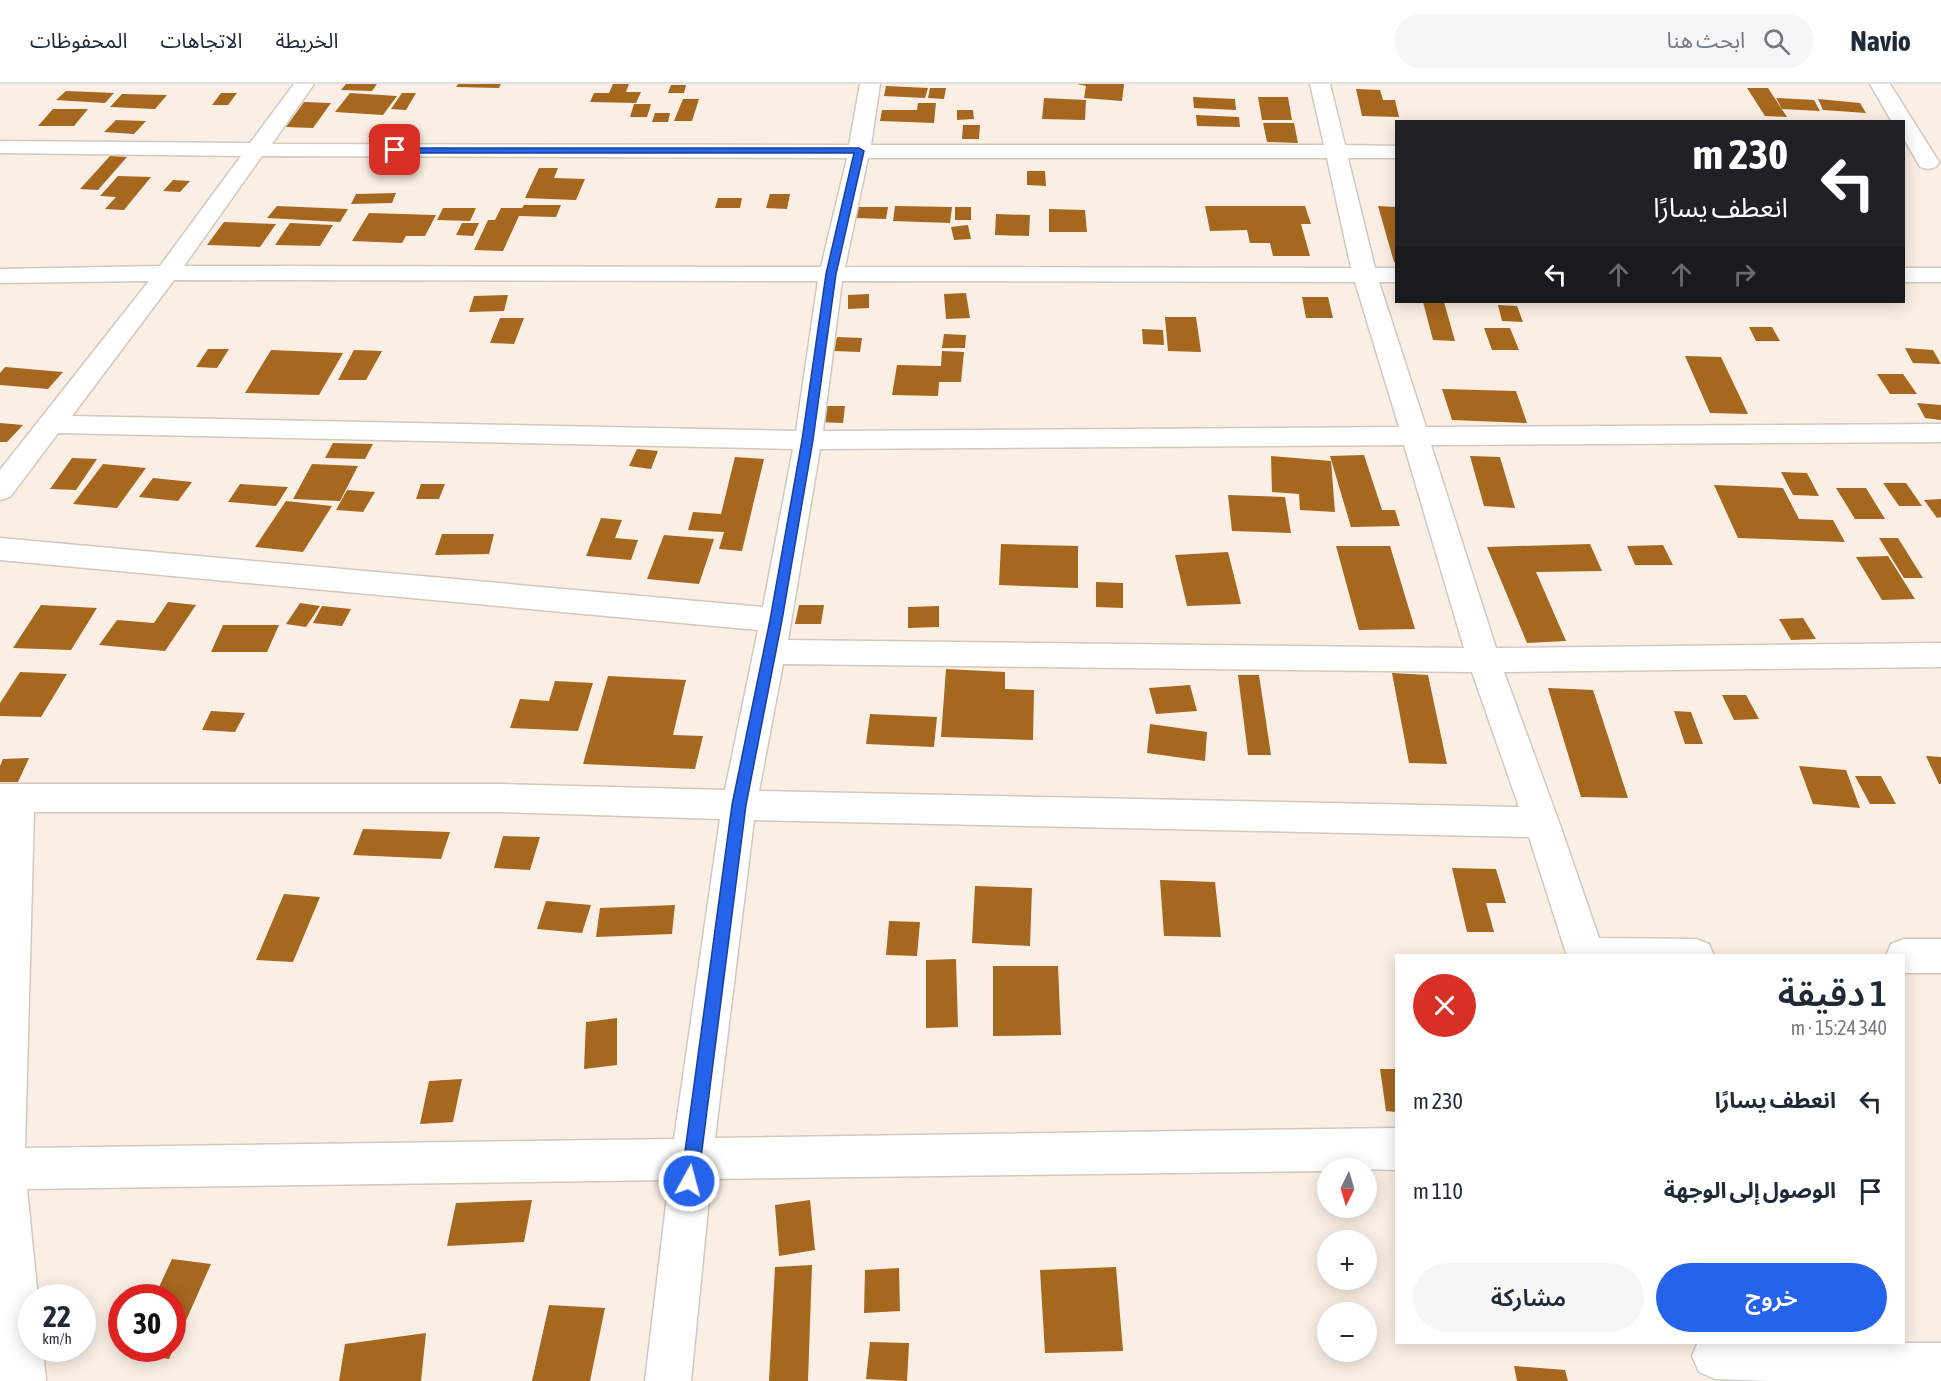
<!DOCTYPE html>
<html lang="ar">
<head>
<meta charset="utf-8">
<style>
  body { margin:0; font-family:"Asap Condensed","Noto Sans Arabic",sans-serif; background:#f6f6f7; color:#1f2937; direction:rtl; height:100vh; display:flex; flex-direction:column; font-size:22px; white-space:nowrap }
  * { box-sizing:border-box; margin:0 }
  p { font-size:20px; color:#747a83 }
  .icon { flex:none; width:33px; height:33px; fill:none; stroke:currentColor; stroke-width:2; stroke-linecap:round; stroke-linejoin:round }
  .map { position:relative; flex:1; overflow:hidden; direction:ltr }
  .details { position:absolute; left:1395px; top:870px; width:510px; height:390px; display:flex; flex-direction:column; background:#fff; border-radius:0px; box-shadow:0 3px 15px #0003; direction:rtl }
  .details>* { flex:none }
  .banner { position:absolute; left:1395px; top:36px; width:510px; height:183px; border-radius:0px; box-shadow:0 3px 15px #0003; direction:rtl; background:#202124; color:#fff; overflow:hidden }
  .needle { width:39px; rotate:185deg }
  .tools { position:absolute; left:1317px; top:1074px; display:grid; gap:12px }
  .tools a { display:grid; place-items:center; width:60px; height:60px; border-radius:50%; background:#fff; box-shadow:0 3px 15px #0003; font-size:30px }
  .speed { position:absolute; left:18px; top:1200px; display:flex; gap:12px; font-size:30px; font-weight:700; text-align:center }
  .speed>* { display:grid; place-content:center; width:78px; height:78px; border-radius:50%; background:#fff; box-shadow:0 3px 15px #0003; line-height:1 }
  .speed small { font-size:15px; font-weight:400 }
  .speed .limit { border:9px solid #d22; background:#fff; color:#111 }
  .pin { position:absolute; display:grid; place-items:center; width:51px; height:51px; color:#fff; margin:-26px; border-radius:12px; box-shadow:0 3px 9px #0006 }
  .me { position:absolute; width:66px; margin:-33px; rotate:7deg; stroke-linejoin:round; filter:drop-shadow(0 0 4px #0008) }
  .turn { display:flex; align-items:center; gap:21px; height:126px; padding:0 18px; font-size:27px }
  .turn .icon { width:78px; height:78px; stroke-width:2.5 }
  .turn b { display:block; font-size:42px; line-height:51px }
  .lanes { display:flex; align-items:center; height:57px; padding:0 18px; background:#0003; justify-content:center; gap:30px; direction:ltr }
  .lanes .off { opacity:.35 }
  .round { display:grid; place-items:center; flex:none; width:63px; height:63px; border-radius:32px; background:#f6f6f7 }
  .headline { display:flex; align-items:center; justify-content:space-between; height:102px; padding:0 18px }
  h1 { font-size:36px; font-weight:600; line-height:45px }
  .button { display:flex; gap:12px; margin-top:auto; padding:12px 18px }
  .button a { flex:1; height:69px; border-radius:36px; background:#2563eb; color:#fff; font-size:24px; font-weight:600; line-height:69px; text-align:center }
  .button a+a { background:#f6f6f7; color:#1f2937 }
  ul { padding:0; list-style:none }
  li { display:flex; align-items:center; gap:18px; height:90px; padding:0 18px }
  li div { flex:1 }
  li b { display:block; font-size:22px }
  li em { font-style:normal }
  header { display:flex; align-items:center; gap:36px; box-sizing:border-box; height:84px; padding:0 30px; background:#fff; border-bottom:2px solid #e0e1e3 }
  header strong { font-size:28px }
  nav { display:flex; gap:33px; margin-inline-start:auto; font-size:21px }
  .search { width:420px; height:54px; background:#f6f6f7; display:flex; align-items:center; gap:15px; box-sizing:border-box; padding:0 21px; border-radius:33px; color:#747a83; font-size:22px }
  .map>svg:first-child { display:block }
  .building { fill:#a6671e }
  .lines { fill:none; stroke-linecap:round; stroke-linejoin:round }
  .street-casing { stroke:#d3c8bd; stroke-width:3 }
  .street { fill:#fff; fill-rule:evenodd }
  .route { fill:#2563eb; stroke:#184099; stroke-width:1.5 }
</style>
</head>
<body>
<header>
<strong>Navio</strong>
<div class="search"><svg class="icon" aria-label="search" viewBox="0 0 24 24"><circle cx="10" cy="10" r="6"/><path d="M15 15l6 6"/></svg>ابحث هنا</div>
<nav><a>الخريطة</a><a>الاتجاهات</a><a>المحفوظات</a></nav>
</header>
<div class="map">
<svg width="1941" height="1297" viewBox="0 0 1941 1297">
  <rect width="100%" height="100%" fill="#fbefe5"/>
  <path class="building" d="M346,0H377L372,7L341,6Z
    M458,0H501L499,4L456,3Z
    M613,0H629L626,8H641L636,19L590,18L594,9H609Z
    M1077,0H1124L1122,17L1084,14L1086,2Z
    M671,1H686L684,9H668Z
    M886,2L928,4L925,14L884,12Z
    M930,4H946L944,15L928,14Z
    M1747,4H1768L1787,33L1765,32Z
    M1356,5L1380,6L1383,16H1395L1399,33L1362,32Z
    M66,7L114,9L105,19L56,16Z
    M221,9H237L228,21H212Z
    M350,9L397,12L383,31L335,28Z
    M402,9H416L406,26L391,25Z
    M122,10L167,11L155,25L110,23Z
    M1193,13L1235,15L1236,26L1194,24Z
    M1258,13H1288L1292,36H1262Z
    M1044,14L1086,16L1085,36L1042,35Z
    M1776,14L1814,16L1820,27L1782,25Z
    M683,15H699L692,37H674Z
    M1818,15L1860,19L1866,29L1823,26Z
    M304,18L331,19L313,44L286,43Z
    M918,19H936L934,39L880,37L882,26H917Z
    M634,20H651L647,33H630Z
    M53,25H88L74,42H38Z
    M957,26H973L974,35L957,36Z
    M655,29H670L668,38H652Z
    M1196,31L1239,33L1240,43L1197,42Z
    M116,36L146,37L134,50L104,48Z
    M1263,39H1294L1298,59L1267,58Z
    M963,41H980L979,55H962Z
    M376,43L395,44L387,54L368,53Z
    M110,72L127,73L98,106L80,105Z
    M539,84H558L554,94L585,95L576,116L525,114Z
    M1027,87H1045L1046,102L1027,101Z
    M118,92L151,93L124,126L105,125L116,113L100,112Z
    M173,96L190,97L180,108L163,107Z
    M396,109L392,119L351,120L356,110Z
    M770,110H790L787,125L766,124Z
    M718,114H742L740,124H715Z
    M524,121H561L556,133L519,132L503,167L474,166L488,136H495L501,124H522Z
    M277,122L348,125L340,138L267,134Z
    M895,122L952,123L950,139L893,137Z
    M1205,122H1305L1311,140H1301L1310,172H1273L1270,159H1250L1247,146L1210,147Z
    M1378,122L1396,123V179L1394,178Z
    M857,123H888L886,135L855,134Z
    M955,123H971V136H955Z
    M443,124H476L470,137L437,136Z
    M1049,125L1085,126L1087,148H1049Z
    M369,129L436,131L425,152H406L402,159L352,157Z
    M996,130L1030,131L1029,152L995,151Z
    M224,138L276,140L260,163L207,161Z
    M290,139L333,141L320,162L275,161Z
    M462,139H479L473,152L456,151Z
    M968,141L971,155L954,156L951,143Z
    M966,209L970,234L946,235L944,210Z
    M869,210V224L848,225V211Z
    M508,211L504,227L469,228L474,212Z
    M1302,213H1328L1333,234H1306Z
    M1423,218H1444L1455,257L1433,256Z
    M1498,221L1517,222L1523,238L1502,237Z
    M1165,233H1196L1201,268L1168,267Z
    M500,234H524L514,260L490,259Z
    M1749,243H1772L1780,257H1756Z
    M1484,244H1510L1519,266H1492Z
    M1142,245L1163,246L1164,261L1143,260Z
    M944,250L966,251L965,264H942Z
    M837,253L862,254L860,268L834,267Z
    M1905,264L1933,266L1941,280L1913,279Z
    M208,265H229L217,284L196,283Z
    M271,266L343,269L319,311L245,309Z
    M354,266L382,267L366,296H338Z
    M942,267L964,268L961,298H939L938,312L892,311L897,281L941,282Z
    M1685,272L1721,273L1748,330L1710,329Z
    M5,283L63,288L48,305L0,301V289Z
    M1877,290H1903L1917,310H1890Z
    M1442,305L1516,307L1527,339L1452,336Z
    M1917,319L1941,321V336L1925,334Z
    M818,322H845L843,339L816,338Z
    M0,339L23,341L7,358H0Z
    M333,359L373,360L365,375L325,374Z
    M637,365L658,367L651,385L629,382Z
    M1364,371L1382,426H1395L1400,442L1351,443L1330,372Z
    M1271,372L1331,377L1335,428L1300,426L1299,410L1272,408Z
    M1470,372L1500,373L1515,424L1484,422Z
    M735,373L764,375L742,467L719,465L724,448L688,446L693,428L721,430Z
    M72,374L97,375L76,406L50,405Z
    M103,380L146,384L117,424L73,420Z
    M312,380L358,382L340,417L293,415Z
    M1781,388L1807,389L1819,412L1793,411Z
    M153,394L192,398L178,417L139,413Z
    M1883,399H1906L1922,422H1899Z
    M240,400L288,403L276,422L228,418Z
    M421,400H445L439,415H416Z
    M1714,401L1783,404L1799,435L1833,436L1845,458L1738,454Z
    M1836,404H1866L1885,435H1855Z
    M347,406L375,408L363,428L336,426Z
    M1228,411L1285,413L1291,449L1232,447Z
    M1941,415V433L1937,434L1924,416Z
    M286,417L332,422L303,468L255,463Z
    M601,434L622,436L615,454L638,456L631,476L586,472Z
    M442,450H494L489,470L435,471Z
    M664,451L714,455L699,500L647,495Z
    M1879,454H1898L1923,494H1904Z
    M1001,460L1078,462V504L999,501Z
    M1590,460L1602,487L1536,488L1566,557L1527,559L1487,463Z
    M1663,461L1673,481H1635L1627,462Z
    M1336,462H1390L1415,545L1359,546Z
    M1228,468L1241,520L1187,522L1175,471Z
    M1888,472L1915,515L1882,516L1856,473Z
    M1096,498L1123,499V524L1096,523Z
    M168,518L196,521L165,567L99,561L117,536L154,539Z
    M300,519L320,522L306,543L286,540Z
    M41,521L97,524L71,566L13,564Z
    M799,521H824L821,540H795Z
    M322,522L351,525L342,542L313,539Z
    M939,522V543L908,544V523Z
    M1803,534L1816,555L1791,556L1779,535Z
    M223,541H279L267,568H211Z
    M946,585L1005,588V605L1034,606L1033,656L941,653Z
    M20,588L67,590L41,633L0,632V619Z
    M1392,589L1428,591L1447,680L1409,679Z
    M1238,591H1259L1271,671H1248Z
    M608,592L686,596L673,651L703,652L695,685L583,680Z
    M555,597L593,599L578,647L510,644L520,615L549,617Z
    M1190,601L1197,627L1156,630L1149,604Z
    M1548,604L1593,606L1628,714L1581,713Z
    M1722,611H1746L1759,635L1734,636Z
    M211,627L245,629L235,648L202,646Z
    M1674,627L1691,628L1703,660H1685Z
    M870,630L937,633L934,663L866,660Z
    M1150,640L1207,648L1205,677L1147,669Z
    M1926,672L1941,673V700H1939Z
    M29,674L18,698H0V682L3,675Z
    M1799,682L1846,686L1860,724L1813,720Z
    M1855,692H1881L1896,720H1870Z
    M363,745L450,748L441,775L353,771Z
    M503,752L540,753L530,786L494,784Z
    M1452,784L1496,785L1506,819H1486L1494,848H1467Z
    M1160,796L1215,798L1221,853L1164,852Z
    M975,802L1032,804L1030,862L972,859Z
    M284,810L320,813L293,878L256,876Z
    M546,817L591,821L582,849L537,845Z
    M675,821L672,850L596,853L600,824Z
    M889,837L920,838L917,872L886,871Z
    M956,875L958,943L926,944V876Z
    M993,882H1058L1061,951L993,952Z
    M617,934V981L584,985L586,938Z
    M1380,985H1396V1028L1386,1027Z
    M462,995L453,1038L420,1040L429,997Z
    M532,1116L524,1158L447,1162L456,1119Z
    M810,1116L815,1166L779,1172L775,1121Z
    M172,1175L211,1180L169,1275L128,1269L131,1264H172V1214H154Z
    M812,1181L808,1297H769L775,1183Z
    M1116,1183L1123,1267L1045,1269L1040,1186Z
    M899,1184L900,1227L864,1229L865,1186Z
    M549,1221L605,1224L590,1297H532Z
    M426,1249L421,1297H339L345,1260Z
    M870,1258L909,1259L907,1297L866,1295Z
    M1514,1282L1565,1286L1568,1297H1517Z"/>
  <g class="lines">
    <defs>
      <path id="street" d="M294,0H314L272,60L849,61L860,0H880L871,61H1324L1310,0H1330L1345,61L1396,62V74H1348L1375,184H1396V198H1379L1426,343L1941,340V358L1431,361L1496,564L1941,559V583L1504,588L1559,738L1599,854L1696,855L1709,860L1714,872H1567L1529,753L754,736L715,1054L1396,1044V1086L1328,1084V1087L711,1095L691,1297H645L669,1096L27,1105L38,1214H32V1264H43L46,1297H0V700H501L725,706L758,546L0,476V454L763,523L793,365L58,349L10,413L0,416V386L149,197L0,199V185L160,182L241,72L0,69V57L250,59ZM262,72L847,74L821,183L184,182ZM868,74H1327L1351,184L845,183ZM174,196L818,197L796,347L72,332ZM842,197L1355,198L1399,343L823,347ZM1404,361L1464,564L788,556L820,365ZM783,580L1472,588L1519,723L759,707ZM34,728H501L720,735L674,1055L25,1064Z
        M1870,0H1890L1939,78L1936,83L1928,85L1920,83L1904,55V38H1892Z
        M1904,184H1941V198H1904Z
        M1904,855H1941V889H1904V872H1886L1891,860Z
        M1698,1258L1941,1259V1297H1769L1715,1295L1699,1288L1692,1272Z"/>
    </defs>
    <use href="#street" class="street-casing"/>
    <use href="#street" class="street"/>
  </g>
  <path class="route" d="M392,64H859L864,67L836,190L813,356L782,536L746,721L698,1097L695,1103L689,1106L683,1103L681,1097L732,721L770,536L802,356L826,190L854,69H395L391,66Z"/>
</svg>
<div class="tools">
<a><svg class="needle" viewBox="-14 -14 28 28"><path d="M0-13l5 13h-10z" fill="#e53935"/><path d="M0 13l5-13h-10z" fill="#747a83"/></svg></a>
<a>+</a>
<a>−</a>
</div>
<div class="speed"><div>22<small>km/h</small></div><div class="limit">30</div></div>
<div class="pin" style="left:395px;top:66px;background:#d93025"><svg class="icon" aria-label="arrive" viewBox="0 0 24 24"><path d="M6 21V4h12l-3 4 3 4H6"/></svg></div>
<svg class="me" style="left:689px;top:1097px" viewBox="-20 -20 40 40"><circle r="17" fill="#2563eb" stroke="#fff" stroke-width="3"/><path d="M0-11L8 9 0 5-8 9z" fill="#fff"/></svg>
<div class="banner">
<div class="turn"><svg class="icon" aria-label="left" viewBox="0 0 24 24"><path d="M17 20v-9H6M10 6l-5 5 5 5"/></svg><div><b>230 m</b>انعطف يسارًا</div></div>
<div class="lanes"><svg class="icon" aria-label="left" viewBox="0 0 24 24"><path d="M17 20v-9H6M10 6l-5 5 5 5"/></svg><svg class="icon off" aria-label="ahead" viewBox="0 0 24 24"><path d="M12 20V5M6 11l6-6 6 6"/></svg><svg class="icon off" aria-label="ahead" viewBox="0 0 24 24"><path d="M12 20V5M6 11l6-6 6 6"/></svg><svg class="icon off" aria-label="right" viewBox="0 0 24 24"><path d="M7 20v-9h11M14 6l5 5-5 5"/></svg></div>
</div>
<section class="details">
<div class="headline"><div><h1>1 دقيقة</h1><p>340 m · 15:24</p></div><a class="round" style="background:#d93025;color:#fff"><svg class="icon" aria-label="close" viewBox="0 0 24 24"><path d="M6 6l12 12M18 6L6 18"/></svg></a></div>
<ul>
<li><svg class="icon" aria-label="left" viewBox="0 0 24 24"><path d="M17 20v-9H6M10 6l-5 5 5 5"/></svg><div><b>انعطف يسارًا</b></div><em>230 m</em></li>
<li><svg class="icon" aria-label="arrive" viewBox="0 0 24 24"><path d="M6 21V4h12l-3 4 3 4H6"/></svg><div><b>الوصول إلى الوجهة</b></div><em>110 m</em></li>
</ul>
<div class="button"><a>خروج</a><a>مشاركة</a></div>
</section>
</div>
</body>
</html>
